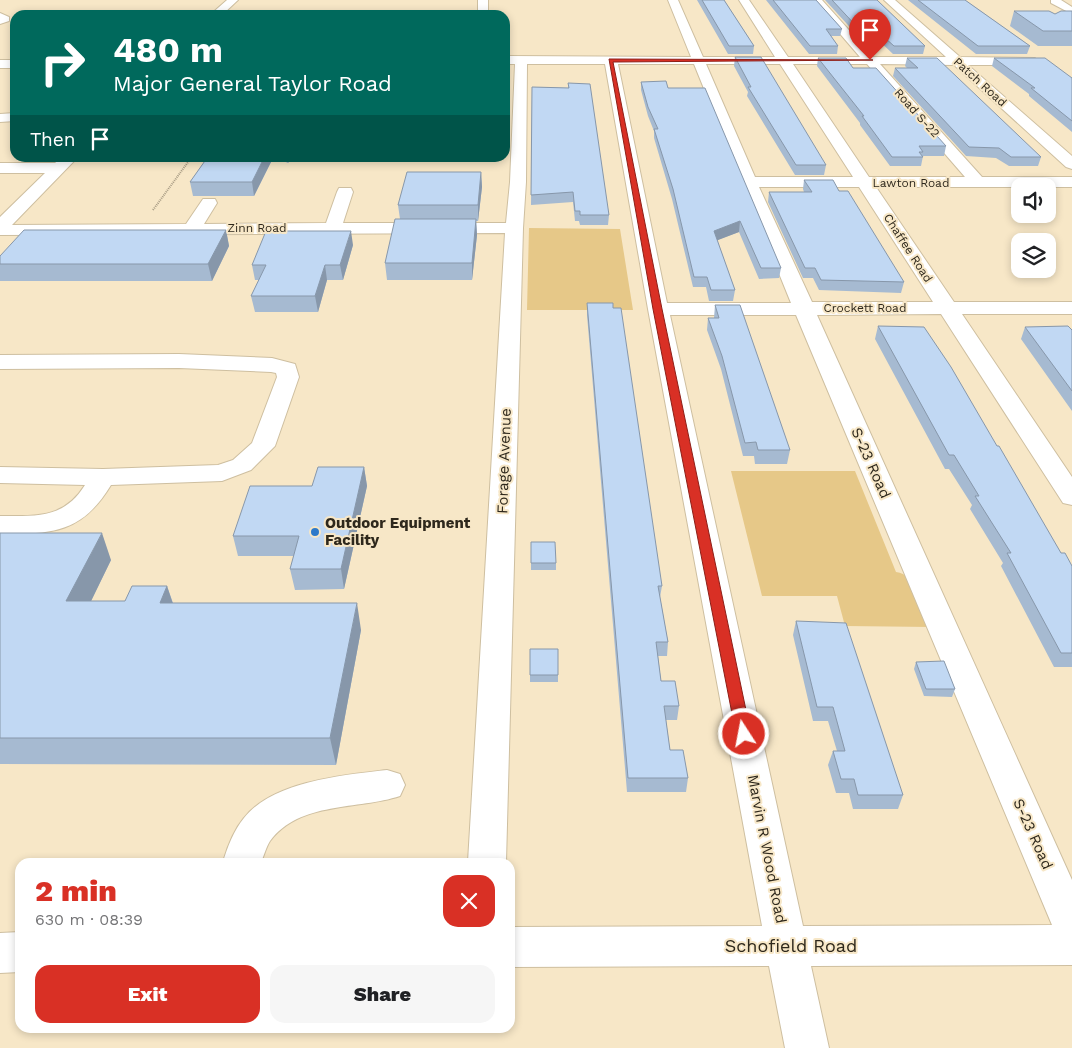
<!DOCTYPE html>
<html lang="en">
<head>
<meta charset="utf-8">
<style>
  body { margin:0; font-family:"Work Sans",sans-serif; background:#f6f6f6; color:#202124; height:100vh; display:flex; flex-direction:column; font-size:19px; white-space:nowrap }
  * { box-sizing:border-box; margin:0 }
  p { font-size:16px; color:#757577 }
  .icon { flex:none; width:28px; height:28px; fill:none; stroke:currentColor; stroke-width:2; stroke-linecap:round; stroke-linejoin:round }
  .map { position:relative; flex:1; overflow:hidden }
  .panel { position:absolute; left:15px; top:858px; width:500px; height:175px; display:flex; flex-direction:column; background:#fff; border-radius:15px; box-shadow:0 2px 8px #0003 }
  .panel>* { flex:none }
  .guide { position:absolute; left:10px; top:10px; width:500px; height:152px; border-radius:15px; box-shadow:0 2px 8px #0003; background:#00695c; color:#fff; overflow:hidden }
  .tools { position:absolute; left:1011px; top:178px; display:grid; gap:10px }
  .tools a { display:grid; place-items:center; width:45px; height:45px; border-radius:10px; background:#fff; box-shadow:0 2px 8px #0003; font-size:25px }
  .pin { position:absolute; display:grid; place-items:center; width:42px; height:42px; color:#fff; margin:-51px -21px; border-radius:50% 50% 50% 0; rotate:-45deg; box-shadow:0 0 5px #0007 }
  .pin .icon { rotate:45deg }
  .me { position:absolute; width:55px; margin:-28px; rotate:349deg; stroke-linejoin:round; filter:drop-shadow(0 0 4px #0008) }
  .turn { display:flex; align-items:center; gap:18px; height:105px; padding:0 20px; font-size:22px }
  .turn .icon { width:65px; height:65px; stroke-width:2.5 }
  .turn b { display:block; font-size:35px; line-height:42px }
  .then { display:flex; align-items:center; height:48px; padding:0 20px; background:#0003; gap:10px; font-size:19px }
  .round { display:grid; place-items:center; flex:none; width:52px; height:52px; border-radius:15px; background:#f6f6f6 }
  .head { display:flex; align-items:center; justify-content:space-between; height:85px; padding:0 20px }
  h1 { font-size:30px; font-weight:800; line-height:38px; color:#d93025 }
  .primary-button { display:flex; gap:10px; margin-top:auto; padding:10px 20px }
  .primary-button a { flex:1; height:58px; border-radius:15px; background:#d93025; color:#fff; font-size:20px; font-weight:800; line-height:58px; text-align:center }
  .primary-button a+a { background:#f6f6f6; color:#202124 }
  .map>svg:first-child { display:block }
  .green { fill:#e6c888 }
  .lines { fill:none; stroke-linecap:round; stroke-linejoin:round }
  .minor-casing { stroke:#cebfa0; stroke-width:2 }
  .path { stroke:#a89c84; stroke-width:2; stroke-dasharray:1 1; stroke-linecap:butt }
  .minor { fill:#fff; fill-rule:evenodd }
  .wall { fill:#a6bad1 }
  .shaded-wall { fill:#8797aa }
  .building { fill:#c1d8f3; stroke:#8797aa }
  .route { fill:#d93025; stroke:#8d1f18 }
  .poi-dot { fill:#2d79c9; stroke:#f7e7c7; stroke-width:2 }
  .labels { text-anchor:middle; stroke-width:4; stroke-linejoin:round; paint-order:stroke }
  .far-street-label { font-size:12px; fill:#2e281c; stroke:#f7e7c7 }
  .street-label { font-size:15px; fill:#2e281c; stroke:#f7e7c7 }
  .poi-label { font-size:15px; font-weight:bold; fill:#2e281c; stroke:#f7e7c7; text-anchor:start }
  .near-street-label { font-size:18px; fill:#2e281c; stroke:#f7e7c7 }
</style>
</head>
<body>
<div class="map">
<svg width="1072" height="1048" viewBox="0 0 1072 1048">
  <rect width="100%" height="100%" fill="#f7e7c7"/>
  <path class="green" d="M529,228L620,229L633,310H527Z
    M731,471H855L896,572C917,574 925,609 932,627L845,626L837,596H762Z"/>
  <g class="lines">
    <defs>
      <path id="minor" d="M227,0H238L222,15H210Z
        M478,0H488V15H478Z
        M668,0H678L703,57H775L739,0H749L788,57H860L811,0H822L873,57H946L884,0H895L960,57L1035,58L1037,61L1035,64L1031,65H968L1072,156V169L1066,167L954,65L880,64L982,177H1072V187H876L954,302H1072V314H962L1072,477V505L1063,503L941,314L817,315L1072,880V965L811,966L829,1048H785L769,966L510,967V927L762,926L648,309L605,64H527L526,182L523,228L506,862H468L505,233L0,235V217L45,173H0V163H55L61,158H77L12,225L186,224L203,199H215L217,203L204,224L326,223L337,192L339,188H351L353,192L343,223H506L510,182L515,64H505V56L691,57ZM618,64H694L791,303H667ZM706,64H780L853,177H755ZM793,64H867L965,177H869ZM759,187H859L933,302H812ZM670,315H796L1052,925L803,926Z
        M1051,0H1061L1072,7V14L1051,3Z
        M0,13L9,17V21L0,24Z
        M0,60H15V68H0Z
        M15,113V121L0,122V114Z
        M179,354L272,358L295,364L299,377L275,446L251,470L222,481L111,485C82,533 53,534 0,534V516C36,516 64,519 85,485L0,483V467L103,469L218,465L233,460L252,443L277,377L276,373L271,372L179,368L0,369V355Z
        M387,770L400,774L405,785L400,796C358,810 300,801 270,841C266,847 264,856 261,862H223C227,848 234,830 244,818C273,781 344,775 387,770Z
        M20,932V972L0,973V933Z"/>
    </defs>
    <use href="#minor" class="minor-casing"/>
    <path class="path" d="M153,210L191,158"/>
    <use href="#minor" class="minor"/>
  </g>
  <path class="wall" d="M697,0H724L754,46L753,54H728Z
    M766,0H816L842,29L840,36H831L838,46L837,54H809Z
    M825,0H877L925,46L923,54H893L874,36H858Z
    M908,0H965L1030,46L1027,54H976Z
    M1014,11L1055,14L1072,11V46H1038L1010,26Z
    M735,57L826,165L824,175H795L747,96L748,92L734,66Z
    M818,58L853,68L946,146L944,156H923L921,166H890L860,125V123L817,66Z
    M907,58L1041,157L1038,166H1009L996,158L966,156L893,76L895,68H907L905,66Z
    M994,58L1072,78V132L1029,96V94L992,66Z
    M641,82L668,88L781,268L779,278L759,279L739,232L717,240L735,290L733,301H709L706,287H693L672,199L654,138V131L648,116L641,90Z
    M568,83L609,215L608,225H580L579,221H575L573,202L531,205L532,87L568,88Z
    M207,158H273L254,196H193L190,182Z
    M276,158H291L288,163Z
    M481,172L482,187L478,221H476L477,235L472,280H387L385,263L400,219L398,205Z
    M804,180L839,191L904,282L901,293L819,290L813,278H803L768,202L769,192H804L803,189Z
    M226,230L229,246L212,281H0V256Z
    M353,245L343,280H327L318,312H255L251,296L259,280H255L252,265Z
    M587,303L662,586L660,597L668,642L667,656H658L661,681L679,706L677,720H666L670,750L688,778L686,792H627L587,315Z
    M715,305L790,450L787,464H755L754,456H743L721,369L707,330L708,318H714Z
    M878,326L997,446L1061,553L1072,566V667H1054L1001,566L1003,563L970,509L972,505L949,469H945L875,339Z
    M1025,327L1072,330V411L1021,339Z
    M364,467L367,486L344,589L295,590L290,569L294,556H238L233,536L312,486Z
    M0,533L111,560L91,601H125L167,586L173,603L361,630L336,765L0,764Z
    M531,542L556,563V570H531Z
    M796,621L903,795L898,809H853L849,793H836L828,765L833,751H837L828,721H813L793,635Z
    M530,649H558V682H530Z
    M916,662L955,689L952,697L924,696L914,669Z"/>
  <path class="shaded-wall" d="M264,158H273L254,196L252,182Z
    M287,158H291L288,163Z
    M481,172L482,187L478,221V205Z
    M476,219L477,235L472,280V263Z
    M740,221L739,232L713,242L714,231Z
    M226,230L229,246L212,281L208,264Z
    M351,231L353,245L343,280L340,265Z
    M325,265L327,280L318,312L315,296Z
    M364,467L367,486L344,589L341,569Z
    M102,533L111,560L78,628L66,601Z
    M167,586L176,613L160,603Z
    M357,603L361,630L336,765L330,738Z"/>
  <path class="building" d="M702,0H724L754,46H729Z
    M773,0H816L842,29H826L838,46H810Z
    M832,0H877L925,46H894L875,29H859Z
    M918,0H965L1030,46H978Z
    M1014,11H1049L1055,14L1061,11H1072V31H1043Z
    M735,57H761L826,165H796L748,87H751Z
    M818,58H846L853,68H876L946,146H919L923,152H919L923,157H892L862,116H864Z
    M907,58H937L1041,157H1011L999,148L969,147L895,68H918Z
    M994,58H1045L1072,78V121L1031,88H1035Z
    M666,81L668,88H705L781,268H761L740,221L714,231L735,290H711L707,277H694L673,189L654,129H658L648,107L641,82Z
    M568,83L590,84L609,215H580V211H575L573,192L531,195L532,87L569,88Z
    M207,158H264L252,182H190Z
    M407,172H481L478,205H398Z
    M804,180H833L839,191H848L904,282L821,280L815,268H805L769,192H812Z
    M395,219H476L472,263H385Z
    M24,230H226L208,264H0V256Z
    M266,231H351L340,265H325L315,296H251L266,265H252Z
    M587,303H613V308H621L662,586H658L668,642H656L661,681H675L679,706H664L670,750H683L688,778H628Z
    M715,305H740L790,450H758L756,442L745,443L722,356L708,318H719Z
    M878,326L924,327L951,367L997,446H999L1061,553H1065L1072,566V653H1061L1007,553H1011L975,496H979L954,455H949Z
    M1068,326L1072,330V391L1025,327Z
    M318,467H364L341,569H290L299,536H233L250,486H312Z
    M0,533H102L66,601H125L132,586H167L160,603H357L330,738H0Z
    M531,542H555L556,563H531Z
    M796,621L846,623L903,795H858L854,779H841L833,751H845L833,707H817Z
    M530,649H558V675H530Z
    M944,661L955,689H926L916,662Z"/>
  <path class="route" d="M609,59L873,60L613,62L662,309L751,734L749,738H738L736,734L653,309Z"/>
  <circle class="poi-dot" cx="315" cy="532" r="5"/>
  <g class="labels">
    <g class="far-street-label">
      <text transform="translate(980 82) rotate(42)" y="4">Patch Road</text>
      <text transform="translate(917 113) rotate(48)" y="4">Road S-22</text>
      <text x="911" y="187">Lawton Road</text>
      <text x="257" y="232">Zinn Road</text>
      <text transform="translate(908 248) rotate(57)" y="4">Chaffee Road</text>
      <text x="865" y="312">Crockett Road</text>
    </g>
    <g class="street-label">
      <text transform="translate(504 461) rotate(-88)" y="5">Forage Avenue</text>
      <text transform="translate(871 463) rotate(66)" y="5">S-23 Road</text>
      <text transform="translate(1033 834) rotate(66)" y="5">S-23 Road</text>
      <text transform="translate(767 849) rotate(79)" y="5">Marvin R Wood Road</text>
    </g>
    <g class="poi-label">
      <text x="325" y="528">Outdoor Equipment<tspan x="325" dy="17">Facility</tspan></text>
    </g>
    <g class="near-street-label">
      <text x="791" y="952">Schofield Road</text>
    </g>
  </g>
</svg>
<div class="tools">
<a><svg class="icon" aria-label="sound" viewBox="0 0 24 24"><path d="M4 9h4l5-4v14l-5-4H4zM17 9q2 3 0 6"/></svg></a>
<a><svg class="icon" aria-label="layers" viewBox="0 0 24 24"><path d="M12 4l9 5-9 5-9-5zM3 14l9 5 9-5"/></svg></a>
</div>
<div class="pin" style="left:870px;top:60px;background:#d93025"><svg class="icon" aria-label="arrive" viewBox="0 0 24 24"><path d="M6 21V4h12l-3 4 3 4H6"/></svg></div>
<svg class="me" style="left:744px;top:734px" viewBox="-20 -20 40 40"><circle r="17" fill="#d93025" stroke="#fff" stroke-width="3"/><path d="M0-11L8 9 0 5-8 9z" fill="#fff"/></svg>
<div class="guide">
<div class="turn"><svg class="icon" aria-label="right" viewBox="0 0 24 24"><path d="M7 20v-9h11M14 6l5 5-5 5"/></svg><div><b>480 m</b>Major General Taylor Road</div></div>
<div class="then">Then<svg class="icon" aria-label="arrive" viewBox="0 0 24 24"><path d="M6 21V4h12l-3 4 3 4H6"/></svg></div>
</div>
<section class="panel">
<div class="head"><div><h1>2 min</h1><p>630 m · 08:39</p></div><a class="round" style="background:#d93025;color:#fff"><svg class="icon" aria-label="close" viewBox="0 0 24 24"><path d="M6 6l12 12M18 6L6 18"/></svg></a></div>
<div class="primary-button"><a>Exit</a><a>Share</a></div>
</section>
</div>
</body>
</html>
